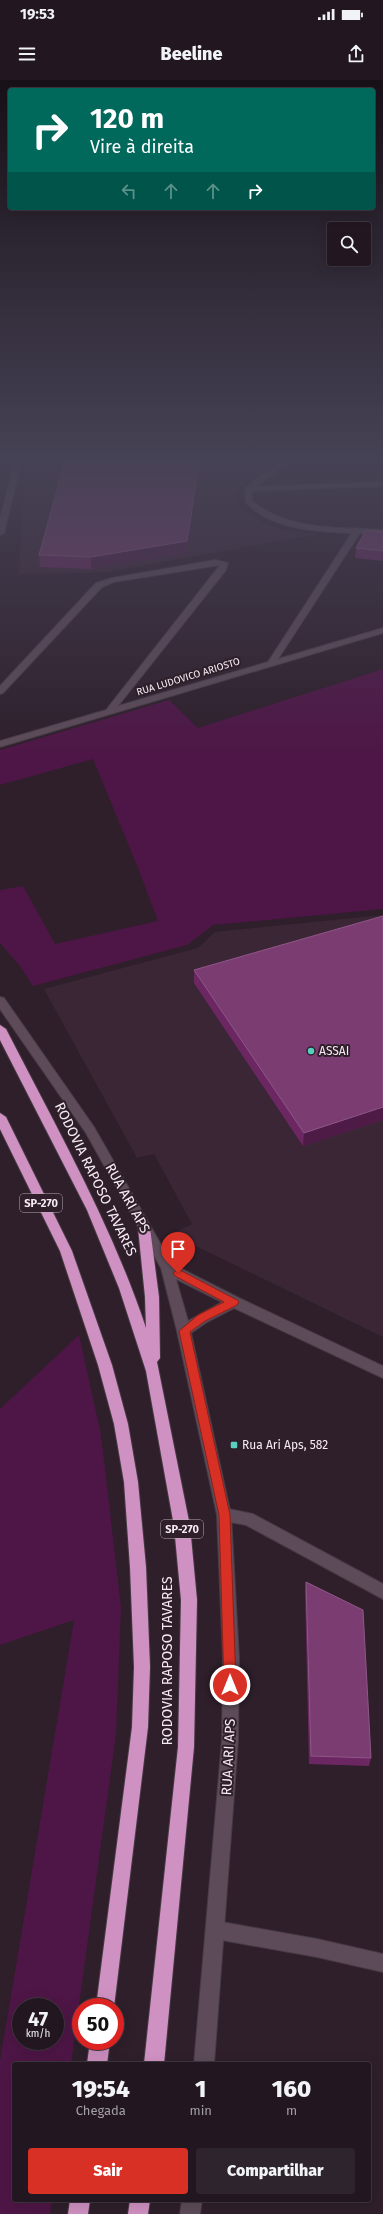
<!DOCTYPE html>
<html lang="pt">
<head>
<meta charset="utf-8">
<style>
  body { margin:0; font-family:"Fira Sans",sans-serif; background:#2e242d; color:#f1f3f6; height:100vh; display:flex; flex-direction:column; font-size:15px; white-space:nowrap }
  * { box-sizing:border-box; margin:0 }
  p { font-size:13px; color:#a29fa5 }
  .icon { flex:none; width:22px; height:22px; fill:none; stroke:currentColor; stroke-width:2; stroke-linecap:round; stroke-linejoin:round }
  .map { position:relative; flex:1; overflow:hidden }
  .sheet { position:absolute; left:12px; top:1982px; width:359px; height:140px; display:flex; flex-direction:column; background:#221720; border-radius:4px; box-shadow:0 4px 16px #0002,0 0 0 1px #3f363e }
  .sheet>* { flex:none }
  .top-card { position:absolute; left:8px; top:8px; width:367px; height:122px; border-radius:4px; box-shadow:0 4px 16px #0002,0 0 0 1px #3f363e; background:#00695c; color:#fff; overflow:hidden }
  .controls { position:absolute; left:327px; top:142px; display:grid; gap:8px }
  .controls a { display:grid; place-items:center; width:44px; height:44px; border-radius:4px; background:#221720; box-shadow:0 4px 16px #0002,0 0 0 1px #3f363e; font-size:20px }
  .speed { position:absolute; left:12px; top:1918px; display:flex; gap:8px; font-size:20px; font-weight:700; text-align:center }
  .speed>* { display:grid; place-content:center; width:52px; height:52px; border-radius:50%; background:#221720; box-shadow:0 4px 16px #0002,0 0 0 1px #3f363e; line-height:1 }
  .speed small { font-size:10px; font-weight:400 }
  .speed .limit { border:6px solid #d22; background:#fff; color:#111 }
  .pin { position:absolute; display:grid; place-items:center; width:34px; height:34px; color:#fff; margin:-41px -17px; border-radius:50% 50% 50% 0; rotate:-45deg; box-shadow:0 0 4px #0007 }
  .pin .icon { rotate:45deg }
  .me { position:absolute; width:44px; margin:-22px; rotate:0deg; stroke-linejoin:round; filter:drop-shadow(0 0 3px #0008) }
  .turn { display:flex; align-items:center; gap:14px; height:84px; padding:0 16px; font-size:18px }
  .turn .icon { width:52px; height:52px; stroke-width:2.5 }
  .turn b { display:block; font-size:28px; line-height:34px }
  .lanes { display:flex; align-items:center; height:38px; padding:0 16px; background:#0003; justify-content:center; gap:20px; direction:ltr }
  .lanes .off { opacity:.35 }
  .eta { display:flex; justify-content:space-evenly; align-items:center; height:68px; text-align:center }
  .eta b { font-size:24px; font-weight:800; line-height:28px }
  .primary-button { display:flex; gap:8px; margin-top:auto; padding:8px 16px }
  .primary-button a { flex:1; height:46px; border-radius:4px; background:#d93025; color:#fff; font-size:16px; font-weight:800; line-height:46px; text-align:center }
  .primary-button a+a { background:#2e242d; color:#f1f3f6 }
  .status { display:flex; justify-content:space-between; align-items:center; height:28px; padding:0 20px; background:#221720; direction:ltr }
  .status svg { height:11px; fill:currentColor }
  header { display:flex; justify-content:space-between; align-items:center; height:52px; padding:0 16px; background:#221720; font-size:18px; font-weight:800 }
  .map>svg:first-child { display:block }
  .built { fill:#3b2636 }
  .green { fill:#4e1646; fill-rule:evenodd }
  .lines { fill:none; stroke-linecap:round; stroke-linejoin:round }
  .minor-casing { stroke:#473a44; stroke-width:2 }
  .tertiary-casing { stroke:#473a44; stroke-width:2 }
  .secondary-casing { stroke:#473a44; stroke-width:2 }
  .motorway-casing { stroke:#473a44; stroke-width:2 }
  .minor { fill:#5d4b59; fill-rule:evenodd }
  .tertiary { fill:#5d4b59; fill-rule:evenodd }
  .secondary { fill:#5d4b59; fill-rule:evenodd }
  .motorway { fill:#cf91c2; fill-rule:evenodd }
  .wall { fill:#6c2762 }
  .shaded-wall { fill:#4d1b45 }
  .building { fill:#7b3c72; stroke:#8e5786 }
  .route { fill:#d93025; stroke:#8d1f18 }
  .poi-dot { fill:#58cebf; stroke:#2e1f2b; stroke-width:1.5 }
  .labels { text-anchor:middle; stroke-width:4; stroke-linejoin:round; paint-order:stroke }
  .far-street-label { font-size:10px; fill:#f6ebf3; stroke:#2e1f2b }
  .shield { fill:#2e1f2b; stroke:#baaeb7; stroke-width:1 }
  .shield-label { font-size:11px; font-weight:bold; fill:#f6ebf3 }
  .poi-label { font-size:12px; fill:#f6ebf3; stroke:#2e1f2b; text-anchor:start }
  .near-street-label { font-size:14px; fill:#f6ebf3; stroke:#2e1f2b }
</style>
</head>
<body>
<div class="status"><b>19:53</b><svg viewBox="0 0 49 12"><path d="M0 12V9h3v3zM5 12V6h3v6zM10 12V3h3v9zM15 12V0h3v12zM26 1h20v11H26zM47 4h2v5h-2z"/></svg></div>
<header><svg class="icon" aria-label="menu" viewBox="0 0 24 24"><path d="M4 6h16M4 12h16M4 18h16"/></svg>Beeline<svg class="icon" aria-label="share" viewBox="0 0 24 24"><path d="M12 15V3M7 8l5-5 5 5M5 13v7h14v-7"/></svg></header>
<div class="map">
<svg width="383" height="2134" viewBox="0 0 383 2134">
  <rect width="100%" height="100%" fill="#2e1f2b"/>
  <path class="built" d="M25,378H283L238,409L236,416L240,429L265,444L284,450L320,454L106,492L19,494Z
    M383,835V1257L171,1154L192,1144L154,1074L137,1078L44,909L198,868L215,852Z"/>
  <path class="green" d="M383,589V829L213,845L187,865L33,906L20,886L0,863V810L23,806L55,864L158,841L138,788L93,679L0,705V670L169,620L198,648Z
    M79,1255L101,1355L121,1527L116,1654L71,1984H14V2120H52L50,2134H0V1981L74,1540L0,1565V1329ZM21,1927H55V1961H21Z"/>
  <g class="lines">
    <defs>
      <path id="minor" d="M287,378H347L344,380L289,381L287,380Z
        M383,402V406L248,411L245,409L248,407Z
        M355,448L362,450L278,579L383,548V553L0,667V661L106,630L220,485L114,502L102,507L3,613L0,614V606L96,503L112,498L215,480L228,483L226,490L118,626L268,582Z
        M216,1841L317,1859L383,1874V1892L317,1877L216,1859L210,1856L207,1850L210,1844Z"/>
      <path id="tertiary" d="M16,378H22L4,453L0,455V439Z
        M224,1428L253,1434L383,1504V1519L246,1445L219,1440L217,1435L219,1430Z"/>
      <path id="secondary" d="M288,378H295L251,410L252,421C289,451 338,447 383,450V454C342,452 275,456 246,422L245,409L255,400Z
        M0,917L4,918L94,1047L172,1184L239,1218L383,1286V1298L234,1228L207,1242L191,1253L231,1435L239,1578L238,1660L214,1984H194L222,1660L223,1578L217,1435L177,1251L161,1188L86,1053L0,929ZM176,1199L222,1222L188,1241Z
        M182,2120H202L200,2134H180Z"/>
      <path id="motorway" d="M0,945L6,949C56,1047 111,1143 146,1248L145,1217L138,1148L140,1145H148L150,1148L159,1217L160,1278L157,1282L190,1446L197,1520L194,1667L164,1984H144L178,1667L181,1520L174,1446L146,1291L119,1208L87,1130L0,960Z
        M0,1033L6,1037L72,1171L112,1285L128,1344L138,1402L146,1487L150,1587L148,1647L114,1927H96L132,1647L134,1587L130,1487L124,1402L114,1344L98,1285L60,1171L0,1049Z
        M90,1961H110L107,1984H87Z
        M70,2120H90L88,2134H68Z
        M130,2120H150L148,2134H128Z"/>
    </defs>
    <use href="#minor" class="minor-casing"/>
    <use href="#tertiary" class="tertiary-casing"/>
    <use href="#secondary" class="secondary-casing"/>
    <use href="#motorway" class="motorway-casing"/>
    <use href="#minor" class="minor"/>
    <use href="#tertiary" class="tertiary"/>
    <use href="#secondary" class="secondary"/>
    <use href="#motorway" class="motorway"/>
  </g>
  <path class="wall" d="M201,380L187,473L91,489L40,487L39,475Z
    M383,452V481L355,478L356,468Z
    M383,836V1040L303,1066L194,903V890Z
    M306,1502L371,1678L369,1686L309,1684L305,1511Z"/>
  <path class="shaded-wall" d="M200,378H201V380L187,473L91,489V477Z
    M383,1027V1040L303,1066L304,1053Z"/>
  <path class="building" d="M66,378H200L187,461L91,477L39,475Z
    M366,450L383,452V471L356,468Z
    M383,836V1027L304,1053L194,890Z
    M306,1502L363,1530L371,1678L311,1676Z"/>
  <linearGradient id="sky" x2="0" y2="1"><stop stop-color="#191118"/><stop offset="0.56" stop-color="#464255"/><stop offset="1" stop-color="#464255" stop-opacity="0"/></linearGradient>
  <rect width="383" height="676" fill="url(#sky)"/>
  <path class="route" d="M178,1189L237,1220L239,1222L237,1225L205,1241L190,1252L230,1435L236,1605L235,1610L230,1611L226,1610L224,1605L219,1435L179,1251L198,1235L224,1222L175,1196L173,1193Z"/>
  <g class="poi-dot">
    <circle cx="311" cy="971" r="4"/>
    <rect x="230" y="1361" width="8" height="8" rx="2"/>
  </g>
  <g class="labels">
    <g class="far-street-label">
      <text transform="translate(188 596) rotate(-17)" y="4">RUA LUDOVICO ARIOSTO</text>
    </g>
    <g class="shield">
      <rect x="20" y="1114" width="42" height="18" rx="3"/>
      <rect x="161" y="1440" width="42" height="18" rx="3"/>
    </g>
    <g class="shield-label">
      <text x="41" y="1127">SP-270</text>
      <text x="182" y="1453">SP-270</text>
    </g>
    <g class="poi-label">
      <text x="319" y="975">ASSAI</text>
      <text x="242" y="1369">Rua Ari Aps, 582</text>
    </g>
    <g class="near-street-label">
      <text transform="translate(96 1099) rotate(64)" y="5">RODOVIA RAPOSO TAVARES</text>
      <text transform="translate(128 1118) rotate(61)" y="5">RUA ARI APS</text>
      <text transform="translate(167 1581) rotate(-90)" y="5">RODOVIA RAPOSO TAVARES</text>
      <text transform="translate(228 1677) rotate(-87)" y="5">RUA ARI APS</text>
    </g>
  </g>
</svg>
<div class="controls">
<a><svg class="icon" aria-label="search" viewBox="0 0 24 24"><circle cx="10" cy="10" r="6"/><path d="M15 15l6 6"/></svg></a>
</div>
<div class="speed"><div>47<small>km/h</small></div><div class="limit">50</div></div>
<div class="pin" style="left:178px;top:1193px;background:#d93025"><svg class="icon" aria-label="arrive" viewBox="0 0 24 24"><path d="M6 21V4h12l-3 4 3 4H6"/></svg></div>
<svg class="me" style="left:230px;top:1605px" viewBox="-20 -20 40 40"><circle r="17" fill="#d93025" stroke="#fff" stroke-width="3"/><path d="M0-11L8 9 0 5-8 9z" fill="#fff"/></svg>
<div class="top-card">
<div class="turn"><svg class="icon" aria-label="right" viewBox="0 0 24 24"><path d="M7 20v-9h11M14 6l5 5-5 5"/></svg><div><b>120 m</b>Vire à direita</div></div>
<div class="lanes"><svg class="icon off" aria-label="left" viewBox="0 0 24 24"><path d="M17 20v-9H6M10 6l-5 5 5 5"/></svg><svg class="icon off" aria-label="ahead" viewBox="0 0 24 24"><path d="M12 20V5M6 11l6-6 6 6"/></svg><svg class="icon off" aria-label="ahead" viewBox="0 0 24 24"><path d="M12 20V5M6 11l6-6 6 6"/></svg><svg class="icon" aria-label="right" viewBox="0 0 24 24"><path d="M7 20v-9h11M14 6l5 5-5 5"/></svg></div>
</div>
<section class="sheet">
<div class="eta">
<div><b>19:54</b><p>Chegada</p></div>
<div><b>1</b><p>min</p></div>
<div><b>160</b><p>m</p></div>
</div>
<div class="primary-button"><a>Sair</a><a>Compartilhar</a></div>
</section>
</div>
</body>
</html>
